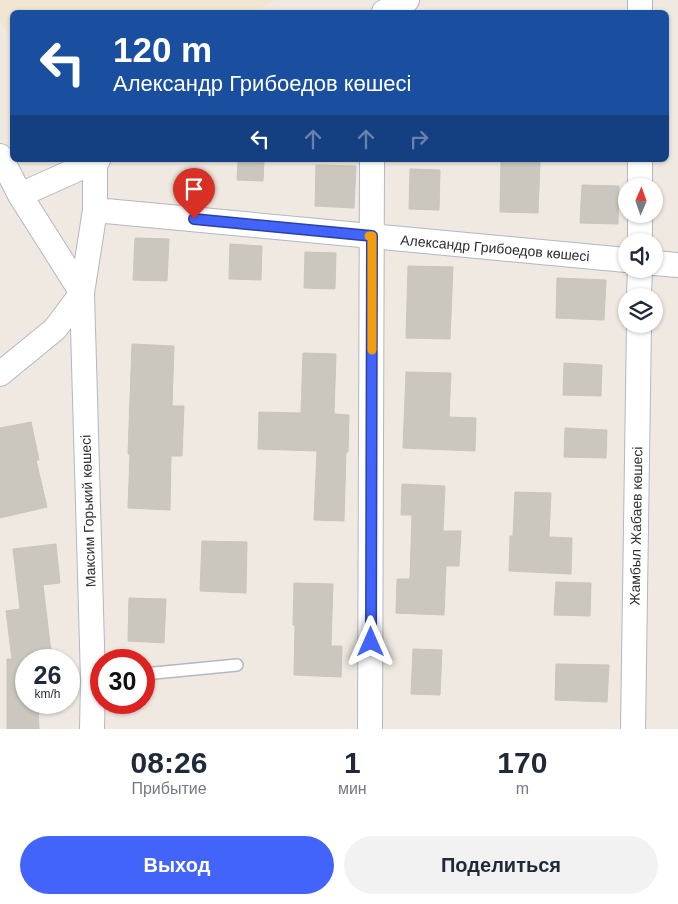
<!DOCTYPE html>
<html lang="ru">
<head>
<meta charset="utf-8">
<style>
  body { margin:0; font-family:Helvetica,sans-serif; background:#f2f2f3; color:#1f2937; height:100vh; display:flex; flex-direction:column; font-size:19px; white-space:nowrap }
  * { box-sizing:border-box; margin:0 }
  p { font-size:16px; color:#747a83 }
  .icon { flex:none; width:28px; height:28px; fill:none; stroke:currentColor; stroke-width:2; stroke-linecap:round; stroke-linejoin:round }
  .map { position:relative; height:729px; overflow:hidden }
  .details { display:flex; flex-direction:column; background:#fff; flex:1 }
  .details>* { flex:none }
  .guide { position:absolute; left:10px; top:10px; width:659px; height:152px; border-radius:8px; box-shadow:0 1px 4px #0004; background:#1a4fa0; color:#fff; overflow:hidden }
  .needle { width:32px; rotate:2deg }
  .tools { position:absolute; left:618px; top:178px; display:grid; gap:10px }
  .tools a { display:grid; place-items:center; width:45px; height:45px; border-radius:50%; background:#fff; box-shadow:0 1px 4px #0004; font-size:25px }
  .speed { position:absolute; left:15px; top:649px; display:flex; gap:10px; font-size:25px; font-weight:700; text-align:center }
  .speed>* { display:grid; place-content:center; width:65px; height:65px; border-radius:50%; background:#fff; box-shadow:0 1px 4px #0004; line-height:1 }
  .speed small { font-size:12px; font-weight:400 }
  .speed .limit { border:8px solid #d22; background:#fff; color:#111 }
  .pin { position:absolute; display:grid; place-items:center; width:42px; height:42px; color:#fff; margin:-51px -21px; border-radius:50% 50% 50% 0; rotate:-45deg; box-shadow:0 0 5px #0007 }
  .pin .icon { rotate:45deg }
  .me { position:absolute; width:55px; margin:-28px; rotate:0deg; stroke-linejoin:round; filter:drop-shadow(0 0 4px #0008) }
  .turn { display:flex; align-items:center; gap:18px; height:105px; padding:0 20px; font-size:22px }
  .turn .icon { width:65px; height:65px; stroke-width:2.5 }
  .turn b { display:block; font-size:35px; line-height:42px }
  .lanes { display:flex; align-items:center; height:48px; padding:0 20px; background:#0003; justify-content:center; gap:25px; direction:ltr }
  .lanes .off { opacity:.35 }
  .eta { display:flex; justify-content:space-evenly; align-items:center; height:85px; text-align:center }
  .eta b { font-size:30px; font-weight:700; line-height:35px }
  .primary-button { display:flex; gap:10px; margin-top:auto; padding:10px 20px }
  .primary-button a { flex:1; height:58px; border-radius:30px; background:#4264fb; color:#fff; font-size:20px; font-weight:700; line-height:58px; text-align:center }
  .primary-button a+a { background:#f2f2f3; color:#1f2937 }
  .map>svg:first-child { display:block }
  .education { fill:#f0e6d1 }
  .building { fill:#cbc7bf; stroke:#cbc5ba }
  .lines { fill:none; stroke-linecap:round; stroke-linejoin:round }
  .service-casing { stroke:#b4b7c1; stroke-width:14 }
  .minor-casing { stroke:#b4b7c1; stroke-width:26 }
  .service { stroke:#fff; stroke-width:11 }
  .minor { stroke:#fff; stroke-width:24 }
  .route-casing { stroke:#2b41a3; stroke-width:12 }
  .route { stroke:#4264fb; stroke-width:9 }
  .slow { stroke:#f59e0b; stroke-width:9 }
  .labels { text-anchor:middle; stroke-width:5; stroke-linejoin:round; paint-order:stroke }
  .street-label { font-size:14px; fill:#2e2e2e; stroke:#fff }
</style>
</head>
<body>
<div class="map">
<svg width="678" height="729" viewBox="0 0 678 729">
  <rect width="100%" height="100%" fill="#efe9e1"/>
  <path class="education" d="M0,0H276L252,12H12V43L0,19Z"/>
  <path class="building" d="M238,160H264L263,181L237,180Z
    M501,160L540,161L538,213L500,212Z
    M316,165L356,166L354,208L315,206Z
    M410,169L440,170L439,210L409,209Z
    M582,185L619,186L618,224L580,223Z
    M135,238L169,239L167,281L133,280Z
    M230,244L262,246L261,280L229,279Z
    M305,252L336,253L335,289L304,288Z
    M408,266L453,267L450,339L406,338Z
    M557,278L606,280L604,320L556,318Z
    M132,344L174,346L172,406H184L182,456H171L170,510L128,508L130,454H128Z
    M303,353L336,354L334,414L349,415L348,452H346L344,521L314,520L317,451L258,449L259,412L301,413Z
    M564,363L602,365L601,396L563,395Z
    M406,372L451,373L449,417L476,418L475,451L403,448Z
    M31,422L39,460H36L47,507L0,518V428Z
    M565,428L607,430L606,458L564,457Z
    M402,484L445,486L443,531H461L459,566H446L444,615L396,613L397,579H410L412,515H401Z
    M515,492L551,493L549,537L572,538L571,574L509,571L510,536H513Z
    M202,541L247,542L246,593L200,591Z
    M56,544L60,583L43,585L52,660H26V702H38L39,729H7V659H12L6,611L20,609L13,549Z
    M556,582L591,583L590,616L554,615Z
    M294,583L333,584L331,646H342L341,677L294,675L295,625H293Z
    M129,598L166,599L164,643L128,641Z
    M413,649L442,650L440,695L411,694Z
    M556,664L609,665L607,702L555,700Z"/>
  <g class="lines">
    <defs>
      <path id="service" d="M144,674L237,665"/>
      <path id="minor" d="M640,0V12
        M384,12L407,0
        M0,156L20,195L82,293L55,329L0,374
        M640,160V186
        M20,195L98,160
        M95,210L626,260
        M640,214V241
        M654,263L678,265
        M639,296L640,269
        M92,729L93,680L82,293L95,210V162
        M370,729L372,160
        M633,729L639,324"/>
    </defs>
    <use href="#service" class="service-casing"/>
    <use href="#minor" class="minor-casing"/>
    <use href="#service" class="service"/>
    <use href="#minor" class="minor"/>
  </g>
  <g class="lines">
    <defs>
      <path id="route" d="M194,219L372,236L371,642"/>
    </defs>
    <use href="#route" class="route-casing"/>
    <use href="#route" class="route"/>
    <path class="slow" d="M369,236H372V350"/>
  </g>
  <g class="labels">
    <g class="street-label">
      <text transform="translate(495 248) rotate(5)" y="5">Александр Грибоедов көшесі</text>
      <text transform="translate(88 511) rotate(-92)" y="5">Максим Горький көшесі</text>
      <text transform="translate(636 526) rotate(-89)" y="5">Жамбыл Жабаев көшесі</text>
    </g>
  </g>
</svg>
<div class="tools">
<a><svg class="needle" viewBox="-14 -14 28 28"><path d="M0-13l5 13h-10z" fill="#e53935"/><path d="M0 13l5-13h-10z" fill="#747a83"/></svg></a>
<a><svg class="icon" aria-label="sound" viewBox="0 0 24 24"><path d="M4 9h4l5-4v14l-5-4H4zM17 9q2 3 0 6"/></svg></a>
<a><svg class="icon" aria-label="layers" viewBox="0 0 24 24"><path d="M12 4l9 5-9 5-9-5zM3 14l9 5 9-5"/></svg></a>
</div>
<div class="speed"><div>26<small>km/h</small></div><div class="limit">30</div></div>
<div class="pin" style="left:194px;top:219px;background:#d93025"><svg class="icon" aria-label="arrive" viewBox="0 0 24 24"><path d="M6 21V4h12l-3 4 3 4H6"/></svg></div>
<svg class="me" style="left:371px;top:642px" viewBox="-20 -20 40 40"><path d="M0-17L14 15 0 8-14 15z" fill="#4264fb" stroke="#fff" stroke-width="4"/></svg>
<div class="guide">
<div class="turn"><svg class="icon" aria-label="left" viewBox="0 0 24 24"><path d="M17 20v-9H6M10 6l-5 5 5 5"/></svg><div><b>120 m</b>Александр Грибоедов көшесі</div></div>
<div class="lanes"><svg class="icon" aria-label="left" viewBox="0 0 24 24"><path d="M17 20v-9H6M10 6l-5 5 5 5"/></svg><svg class="icon off" aria-label="ahead" viewBox="0 0 24 24"><path d="M12 20V5M6 11l6-6 6 6"/></svg><svg class="icon off" aria-label="ahead" viewBox="0 0 24 24"><path d="M12 20V5M6 11l6-6 6 6"/></svg><svg class="icon off" aria-label="right" viewBox="0 0 24 24"><path d="M7 20v-9h11M14 6l5 5-5 5"/></svg></div>
</div>
</div>
<section class="details">
<div class="eta">
<div><b>08:26</b><p>Прибытие</p></div>
<div><b>1</b><p>мин</p></div>
<div><b>170</b><p>m</p></div>
</div>
<div class="primary-button"><a>Выход</a><a>Поделиться</a></div>
</section>
</body>
</html>
